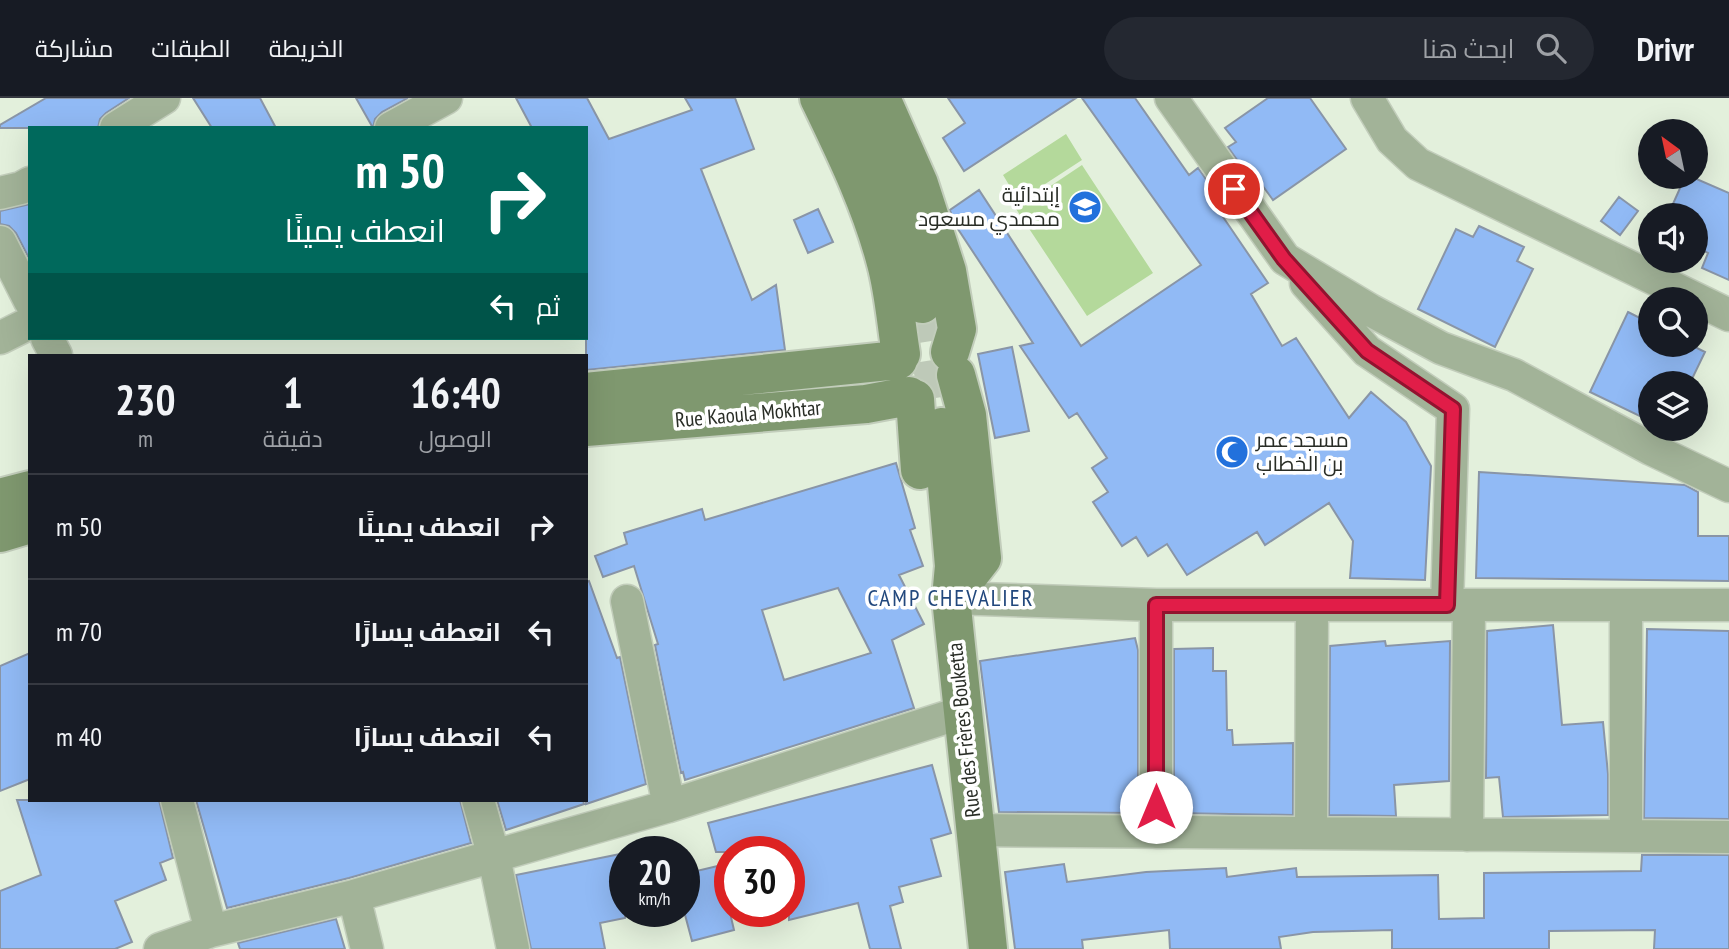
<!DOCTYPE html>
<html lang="ar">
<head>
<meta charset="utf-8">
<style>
  body { margin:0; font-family:"PT Sans Narrow",Cairo,sans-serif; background:#242831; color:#f1f3f6; direction:rtl; height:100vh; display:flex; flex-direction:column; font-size:26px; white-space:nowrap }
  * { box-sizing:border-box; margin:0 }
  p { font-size:23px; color:#9ea1a6 }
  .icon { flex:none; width:38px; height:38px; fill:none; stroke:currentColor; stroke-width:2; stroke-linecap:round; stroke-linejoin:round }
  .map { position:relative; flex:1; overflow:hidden; direction:ltr }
  .panel { position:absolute; left:28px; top:256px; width:560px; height:448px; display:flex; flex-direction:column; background:#171b24; border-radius:0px; box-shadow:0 7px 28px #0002; direction:rtl }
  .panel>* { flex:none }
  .guide { position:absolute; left:28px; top:28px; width:560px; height:214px; border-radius:0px; box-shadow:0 7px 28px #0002; direction:rtl; background:#00695c; color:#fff; overflow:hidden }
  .needle { width:46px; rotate:327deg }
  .tools { position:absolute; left:1638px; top:21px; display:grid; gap:14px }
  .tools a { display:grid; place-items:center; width:70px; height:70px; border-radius:50%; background:#171b24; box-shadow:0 7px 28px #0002; font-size:35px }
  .speed { position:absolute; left:609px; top:738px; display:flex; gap:14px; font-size:35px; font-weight:700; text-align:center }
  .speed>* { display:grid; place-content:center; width:91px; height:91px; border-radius:50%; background:#171b24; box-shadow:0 7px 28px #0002; line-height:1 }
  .speed small { font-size:18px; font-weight:400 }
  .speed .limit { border:10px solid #d22; background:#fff; color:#111 }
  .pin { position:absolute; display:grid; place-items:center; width:60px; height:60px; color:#fff; margin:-30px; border:4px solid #fff; border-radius:50%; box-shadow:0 2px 7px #0007 }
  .me { position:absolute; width:77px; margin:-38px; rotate:0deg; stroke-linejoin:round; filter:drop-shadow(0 0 5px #0008) }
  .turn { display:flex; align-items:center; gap:24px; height:147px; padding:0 28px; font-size:32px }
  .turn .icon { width:91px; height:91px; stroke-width:2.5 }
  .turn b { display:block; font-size:49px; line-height:60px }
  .then { display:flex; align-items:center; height:66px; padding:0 28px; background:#0003; gap:14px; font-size:26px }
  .eta { display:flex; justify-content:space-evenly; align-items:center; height:119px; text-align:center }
  .eta b { font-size:42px; font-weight:600; line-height:49px }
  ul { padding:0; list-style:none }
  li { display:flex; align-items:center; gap:21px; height:105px; padding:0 28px; border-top:2px solid #363941 }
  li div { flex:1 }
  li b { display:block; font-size:26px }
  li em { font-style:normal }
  header { display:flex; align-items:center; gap:42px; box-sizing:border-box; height:98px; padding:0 35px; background:#171b24; border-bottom:2px solid #363941 }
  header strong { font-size:33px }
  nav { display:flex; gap:38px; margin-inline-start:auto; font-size:24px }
  .search { width:490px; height:63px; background:#242831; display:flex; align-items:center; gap:18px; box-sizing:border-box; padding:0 24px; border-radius:38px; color:#9ea1a6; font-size:26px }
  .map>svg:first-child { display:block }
  .green { fill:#b4d99b }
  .building { fill:#91baf5; stroke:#8995a7; stroke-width:2; fill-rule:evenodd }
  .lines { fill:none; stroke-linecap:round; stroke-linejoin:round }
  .secondary-tunnel { stroke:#bec9b8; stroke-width:38; stroke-dasharray:38 19; stroke-linecap:butt }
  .street-casing { stroke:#c2cdbb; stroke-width:35 }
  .secondary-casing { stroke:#c2cdbb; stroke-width:42 }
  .street { stroke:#a2b398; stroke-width:32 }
  .secondary { stroke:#7f986f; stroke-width:38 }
  .route-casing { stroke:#92132f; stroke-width:18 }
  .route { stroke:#e11d48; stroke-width:12 }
  .labels { text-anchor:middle; stroke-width:7; stroke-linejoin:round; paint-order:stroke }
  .poi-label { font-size:21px; fill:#292d26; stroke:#fff; text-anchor:end }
  .street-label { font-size:21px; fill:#292d26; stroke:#fff }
  .neighbourhood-label { font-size:23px; letter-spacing:2px; fill:#22487d; stroke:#fff }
</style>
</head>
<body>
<header>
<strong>Drivr</strong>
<div class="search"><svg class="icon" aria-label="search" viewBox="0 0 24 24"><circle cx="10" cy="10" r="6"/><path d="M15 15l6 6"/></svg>ابحث هنا</div>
<nav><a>الخريطة</a><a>الطبقات</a><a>مشاركة</a></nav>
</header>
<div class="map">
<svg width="1729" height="851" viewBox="0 0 1729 851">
  <rect width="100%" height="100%" fill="#e3f0dc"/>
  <path class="green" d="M1066,36L1082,62L1019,103L1003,77Z
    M1082,67L1153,175L1087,218L1016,111Z"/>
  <path class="building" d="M46,0H129L106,15L100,21L98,30H0V27Z
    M193,0H260L276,30H212Z
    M356,0H408L382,14L375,21L373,30Z
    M516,0H587L609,41L692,12L685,0H735L754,51L701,71L752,202L776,187L785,252L586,272V30H532Z
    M948,0H1076L964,73L943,40L965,25Z
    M1082,0H1135L1189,77L1198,70L1227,111L1221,116L1268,185L1251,196L1282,248L1296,240L1349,320L1371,294L1406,324L1431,368L1425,482L1350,480L1353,443L1329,405L1265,447L1257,434L1187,477L1167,446L1148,458L1136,439L1122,448L1093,404L1108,394L1092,370L1107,360L1077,315L1069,320L1020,248L1033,245L954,125L950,112L979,92L1081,248L1201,167Z
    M1268,0H1310L1346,51L1273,102L1262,87L1257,90L1228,49L1236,44L1225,30Z
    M1685,79H1692L1729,95V182L1702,170L1708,155L1696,149V117H1668Z
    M1619,99L1638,113L1620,137L1601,123Z
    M30,106V162L16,135L9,128L0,126V113Z
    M818,111L833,144L808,155L794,122Z
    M1479,128L1524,149L1517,163L1533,171L1495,249L1418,211L1456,131L1473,139Z
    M1628,214L1650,225V247H1691L1705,254L1690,285H1650V323L1590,294Z
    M1012,249L1029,333L995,340L978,256Z
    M896,365L915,430L910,432L923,468L899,477L924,526L892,542L914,610L685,682L683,674L681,675L655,547L658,546L634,468L603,479L595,458L627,446L624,435L702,411L705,422ZM838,490L871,555L784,582L762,512Z
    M1479,374L1685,387L1698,394V438H1729V483L1476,480Z
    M589,483L617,560L620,559L646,686L586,706V484Z
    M1553,527L1562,627L1603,624L1608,676V717L1503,719L1499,679L1486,680L1487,533Z
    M1647,531L1729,533V721L1644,720Z
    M1135,540L1138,552V715L999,714L980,563Z
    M1385,543L1386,548L1450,543L1449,683L1394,687L1396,718L1329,717L1330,548Z
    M1213,550V573H1226L1227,632H1232L1233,647L1293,645V717L1174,715V551Z
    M30,555V681L0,693V568Z
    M932,667L951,735L931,741L941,778L899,789L903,804L890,808L901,851H870L858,805L789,822V754H716L708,725Z
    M17,702H159L173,760L160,765L166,782L115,803L132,844L115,851H0V793L41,777Z
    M196,702H460L471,745L349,780L227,810Z
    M497,702H583L584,706L506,732Z
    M625,755V820L600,825L605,851H531L516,777Z
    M1642,757H1729V851H1654L1655,832L1549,833V851H1392V832L1313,834L1279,839L1281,851H1170L1169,832L1082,842L1083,851H1015L1005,774L1064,766L1067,784L1146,774L1226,770L1227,779L1296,770L1297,779L1438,777L1439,821L1484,820V775L1641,773Z
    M730,765V815L734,832L692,843L684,813V776Z
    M336,821L345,851H240L238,845Z"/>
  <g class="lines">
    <path class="secondary-tunnel" d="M922,206L942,329"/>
    <defs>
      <path id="street" d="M1171,0L1285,161L1370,212L1441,250L1514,277L1651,351L1729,388
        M1367,0L1392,42L1418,66L1729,217
        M116,30L164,0
        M391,30L446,0
        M0,95L21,90L30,85
        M0,144L30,203
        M1306,185L1367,253L1453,311L1447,507
        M0,240L30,225
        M47,240L56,257
        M951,500L1156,507H1729
        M627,503L669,708
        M177,702L211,833
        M478,702L494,759L513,851
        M974,732L1729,739
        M1156,734V507
        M1311,735L1312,507
        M1467,737L1469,507
        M1626,738V507
        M354,798L367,851
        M160,851L211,833L354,798L669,708L963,614"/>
      <path id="secondary" d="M819,0C845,54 871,107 886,165C894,195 896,226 901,256
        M851,0C886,65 909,134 922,206
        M881,0L919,86L947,173L957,231L950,254
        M586,294L898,262
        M915,301L920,372
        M586,329L866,306L909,298
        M942,329L954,468L951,500L988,851
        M0,400L30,392
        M0,435L30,426
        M950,498L951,500L982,460L967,317L956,277"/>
    </defs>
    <use href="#street" class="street-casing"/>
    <use href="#secondary" class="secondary-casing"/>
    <use href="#street" class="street"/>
    <use href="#secondary" class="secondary"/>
  </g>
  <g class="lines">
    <defs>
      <path id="route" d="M1156,709V507H1447L1453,311L1367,253L1284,161L1234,91"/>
    </defs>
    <use href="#route" class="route-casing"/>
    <use href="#route" class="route"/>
  </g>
  <defs>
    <symbol id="school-disc" viewBox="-11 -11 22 22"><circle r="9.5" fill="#2271dc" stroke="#fff"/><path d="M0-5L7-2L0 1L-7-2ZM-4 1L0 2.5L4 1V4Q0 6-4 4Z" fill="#fff"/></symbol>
    <symbol id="mosque-disc" viewBox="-11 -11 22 22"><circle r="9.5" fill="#2271dc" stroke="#fff"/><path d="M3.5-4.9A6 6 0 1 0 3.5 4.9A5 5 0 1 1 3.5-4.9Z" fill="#fff"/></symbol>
  </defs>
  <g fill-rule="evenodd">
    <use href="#school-disc" x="1066" y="90" width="38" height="38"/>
    <use href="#mosque-disc" x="1213" y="335" width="38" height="38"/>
  </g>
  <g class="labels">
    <g class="poi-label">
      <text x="1060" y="104">إبتدائية<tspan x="1060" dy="24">محمدي مسعود</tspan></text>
      <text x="1256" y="349" text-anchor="start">مسجد عمر<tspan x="1256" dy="24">بن الخطاب</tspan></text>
    </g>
    <g class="street-label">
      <text transform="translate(748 316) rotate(-5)" y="7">Rue Kaoula Mokhtar</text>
      <text transform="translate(964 632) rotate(-96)" y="7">Rue des Frères Bouketta</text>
    </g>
    <g class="neighbourhood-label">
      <text x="951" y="508">CAMP CHEVALIER</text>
    </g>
  </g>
</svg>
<div class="tools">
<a><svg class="needle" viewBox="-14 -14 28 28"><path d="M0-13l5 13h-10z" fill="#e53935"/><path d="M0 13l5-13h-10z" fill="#9ea1a6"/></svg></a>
<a><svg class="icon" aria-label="sound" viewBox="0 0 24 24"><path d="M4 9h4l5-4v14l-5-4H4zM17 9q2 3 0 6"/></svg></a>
<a><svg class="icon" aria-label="search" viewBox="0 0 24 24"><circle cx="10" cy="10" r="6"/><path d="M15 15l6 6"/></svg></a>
<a><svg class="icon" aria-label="layers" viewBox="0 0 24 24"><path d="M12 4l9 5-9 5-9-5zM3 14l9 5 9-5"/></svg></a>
</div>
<div class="speed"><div>20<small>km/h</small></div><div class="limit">30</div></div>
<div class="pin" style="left:1234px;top:91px;background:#d93025"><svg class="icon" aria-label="arrive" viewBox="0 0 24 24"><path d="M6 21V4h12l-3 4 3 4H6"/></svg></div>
<svg class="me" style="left:1156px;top:709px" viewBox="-20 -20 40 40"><circle r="19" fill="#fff"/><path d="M0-13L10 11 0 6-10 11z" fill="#e11d48"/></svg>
<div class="guide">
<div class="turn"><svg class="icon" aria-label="right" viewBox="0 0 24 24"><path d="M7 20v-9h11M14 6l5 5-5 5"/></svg><div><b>50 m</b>انعطف يمينًا</div></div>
<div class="then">ثم<svg class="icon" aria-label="left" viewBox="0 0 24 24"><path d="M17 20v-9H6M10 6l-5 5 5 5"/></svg></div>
</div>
<section class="panel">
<div class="eta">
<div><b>16:40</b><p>الوصول</p></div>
<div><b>1</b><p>دقيقة</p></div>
<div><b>230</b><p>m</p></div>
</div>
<ul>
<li><svg class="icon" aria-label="right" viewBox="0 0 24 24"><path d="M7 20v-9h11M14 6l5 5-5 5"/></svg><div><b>انعطف يمينًا</b></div><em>50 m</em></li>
<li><svg class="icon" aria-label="left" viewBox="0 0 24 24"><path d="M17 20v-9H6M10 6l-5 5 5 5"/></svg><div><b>انعطف يسارًا</b></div><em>70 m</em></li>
<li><svg class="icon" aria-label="left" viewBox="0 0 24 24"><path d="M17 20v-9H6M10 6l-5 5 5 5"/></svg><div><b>انعطف يسارًا</b></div><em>40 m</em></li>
</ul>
</section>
</div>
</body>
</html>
